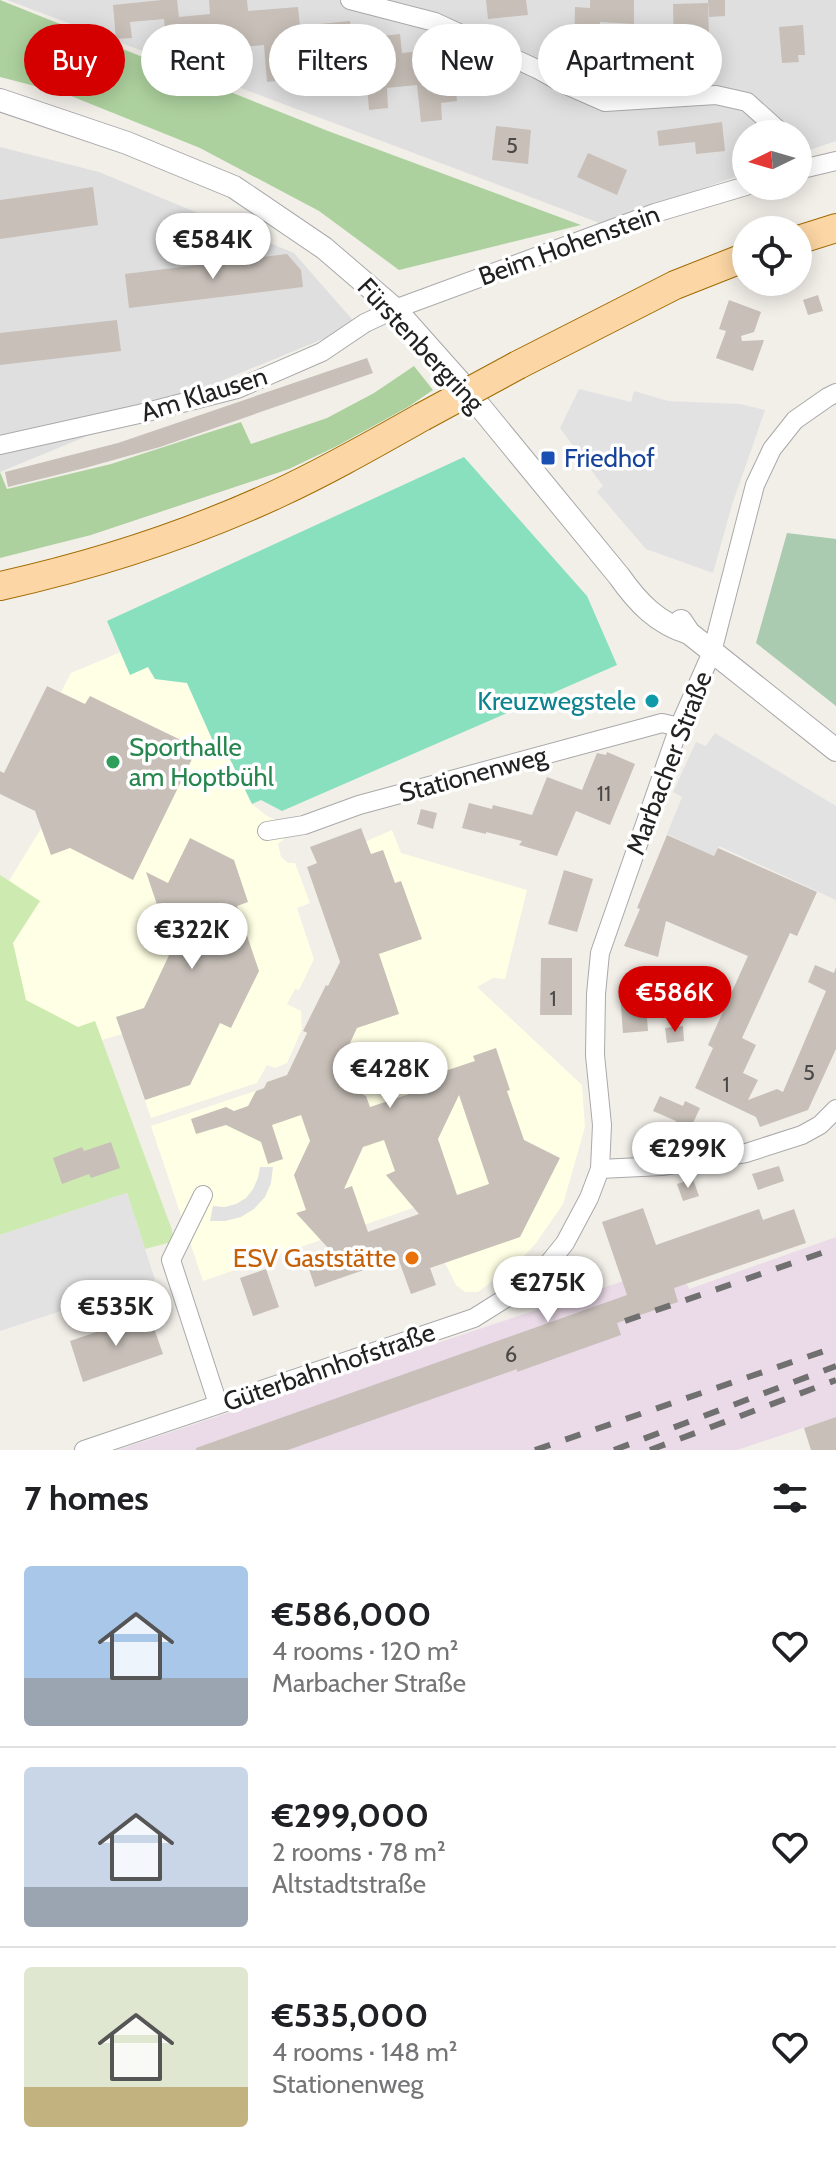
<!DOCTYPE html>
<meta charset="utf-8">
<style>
:root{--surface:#fff;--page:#f2f2f2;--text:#202124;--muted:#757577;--line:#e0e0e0;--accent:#d40000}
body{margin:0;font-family:Cabin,sans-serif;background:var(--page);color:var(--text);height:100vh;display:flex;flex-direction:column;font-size:30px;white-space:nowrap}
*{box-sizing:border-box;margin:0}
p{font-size:26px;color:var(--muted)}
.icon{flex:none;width:44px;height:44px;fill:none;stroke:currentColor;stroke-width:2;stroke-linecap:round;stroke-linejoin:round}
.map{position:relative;height:1450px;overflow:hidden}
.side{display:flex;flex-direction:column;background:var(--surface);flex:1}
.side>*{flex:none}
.top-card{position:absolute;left:24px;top:24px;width:788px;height:72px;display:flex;gap:16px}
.needle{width:52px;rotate:265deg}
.fabs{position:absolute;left:732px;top:120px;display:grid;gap:16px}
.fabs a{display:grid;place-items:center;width:80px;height:80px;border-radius:50%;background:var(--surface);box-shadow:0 4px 20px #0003;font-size:40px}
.price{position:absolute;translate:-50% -68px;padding:0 18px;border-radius:28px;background:#fff;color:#222;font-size:26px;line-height:52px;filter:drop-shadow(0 2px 4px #0008)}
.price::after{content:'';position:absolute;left:50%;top:48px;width:24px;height:18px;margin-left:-12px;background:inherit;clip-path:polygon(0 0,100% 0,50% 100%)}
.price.selected{background:var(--accent);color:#fff}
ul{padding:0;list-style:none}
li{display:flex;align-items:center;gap:24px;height:200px;padding:0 24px}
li+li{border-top:2px solid var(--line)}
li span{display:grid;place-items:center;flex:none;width:224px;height:160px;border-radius:8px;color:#555}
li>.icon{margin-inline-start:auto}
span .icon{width:96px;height:96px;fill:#fffc;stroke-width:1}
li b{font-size:34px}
h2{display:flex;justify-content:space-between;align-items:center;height:96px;padding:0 24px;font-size:34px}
.tag{padding:0 28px;border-radius:36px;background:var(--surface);box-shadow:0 4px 20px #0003;font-size:28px;line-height:72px}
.tag.selected{background:var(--accent);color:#fff}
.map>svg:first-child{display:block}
</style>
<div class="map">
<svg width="836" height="1450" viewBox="0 0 836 1450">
<rect width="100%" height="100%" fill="#f2efe9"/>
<!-- residential -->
<g fill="#e0dfdf">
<polygon points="7,0 836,0 836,141 798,154 798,134 746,134 746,173 602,224"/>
<polygon points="0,147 99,172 294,253 357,325 0,472"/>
</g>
<!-- industrial -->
<polygon fill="#ebdbe8" points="836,1237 836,1417 737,1450 117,1450 677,1263 689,1289"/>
<!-- education -->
<g fill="#ffffe5">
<polygon points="121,652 131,674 148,667 155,679 187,683 212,739 222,743 252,804 267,816 278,821 284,839 278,844 281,857 288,863 295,863 310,903 297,908 314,959 299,990 295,989 287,1004 301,1011 302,1029 287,1063 275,1068 267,1065 257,1083 151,1118 122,1034 102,1040 95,1021 79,1028 26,1001 13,943 39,901 9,881 48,817 0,794 0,771 5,773 47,686 61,692 71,673"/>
<polygon points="392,830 401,853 527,890 505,979 493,978 477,987 582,1085 585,1127 563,1204 536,1243 523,1257 478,1292 465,1292 456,1285 445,1263 427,1203 203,1281 151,1126 264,1088 267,1082 287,1075 307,1034 303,1031 326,985 328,986 340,962 307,867"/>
</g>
<!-- grass -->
<polygon fill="#cdebb0" points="0,875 40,901 13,943 26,1000 78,1027 95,1021 172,1230 173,1239 168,1243 145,1249 127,1193 0,1235"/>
<!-- forest -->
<g fill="#add19e">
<polygon points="0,0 328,131 581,225 399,270 319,211 200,148 66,94 0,77"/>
<polygon points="414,366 433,390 408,407 337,446 289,469 91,535 0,558 0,472 7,489 111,464 241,422 251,444 327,418 374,393"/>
</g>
<!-- cemetery -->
<polygon fill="#aacbaf" points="787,533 836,539 836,706 756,643"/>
<!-- pitch -->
<polygon fill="#88e0be" points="464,457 587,596 617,665 282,811 261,800 252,804 222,743 212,739 187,683 155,679 148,667 130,675 107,621"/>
<!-- parking -->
<g fill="#e2e2e2">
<polygon points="579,389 631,402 634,391 668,401 740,404 765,410 732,505 713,573 646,549 597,492 603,486 560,428"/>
<polygon points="715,733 836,806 836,900 719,846 714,856 667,834 682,797 673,792 696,742 706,746"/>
<polygon points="260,1167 273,1167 271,1183 265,1197 254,1209 241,1217 225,1221 210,1221 213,1206 225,1207 236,1204 246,1198 253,1189 258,1178"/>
<polygon points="127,1193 155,1280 0,1331 0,1235"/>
</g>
<!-- building -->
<g fill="#c7bfb8" fill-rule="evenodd">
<polygon points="162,0 177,0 179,17 210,14 209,0 247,0 248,11 298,7 300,26 350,21 351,39 400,34 402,53 452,48 457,101 441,103 442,120 421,122 417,85 387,88 388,108 369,110 366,72 337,75 339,95 319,96 315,58 285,61 287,80 267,82 264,45 233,48 235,67 216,69 212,32 182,35 184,53 167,55 164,19 130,22 132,38 116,39 113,5"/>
<polygon points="486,0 526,0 528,15 488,19"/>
<polygon points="590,0 634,0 634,24 600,22 599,52 574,51 575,7 590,8"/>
<polygon points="708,0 725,0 725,16 709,17"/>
<polygon points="708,3 709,38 692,38 692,51 674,51 673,4"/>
<polygon points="803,25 805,55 798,55 799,62 782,63 779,27"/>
<polygon points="722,122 725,151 696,154 695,142 659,146 657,131"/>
<polygon points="496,126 531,130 528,164 492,160"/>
<polygon points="588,153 627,170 617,195 577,177"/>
<polygon points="93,187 98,225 0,239 0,200"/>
<polygon points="287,254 301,270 303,287 129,308 125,274"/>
<polygon points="818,295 823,311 808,315 803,300"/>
<polygon points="729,300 761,312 754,332 741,336 742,341 764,340 753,371 716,358 726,331 719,329"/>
<polygon points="117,320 121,351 0,365 0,333"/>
<polygon points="367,358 373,373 160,447 85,468 8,487 5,472 118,443"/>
<polygon points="47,686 85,704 90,696 156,728 185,742 181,751 193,757 133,880 70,848 51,855 35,811 0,794 0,771 4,773"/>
<polygon points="607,752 635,764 610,825 576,811 557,856 519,845 522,841 486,832 486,834 462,828 469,803 492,809 493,805 532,815 547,777 582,790 597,753 606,755"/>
<polygon points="421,809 437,813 433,829 417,824"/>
<path d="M361 828 371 854 383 850 395 883 401 881 422 939 379 954 399 1014 357 1028 336 1073 340 1084 366 1096 370 1107 424 1089 432 1073 434 1074 436 1070 442 1072 475 1061 473 1056 496 1048 510 1090 507 1091 524 1140 560 1158 520 1237 430 1268 436 1285 411 1294 398 1258 315 1287 305 1257 329 1249 296 1213 306 1210 294 1175 310 1141 301 1115 272 1125 283 1159 268 1164 261 1142 226 1125 196 1134 191 1119 226 1107 234 1111 248 1106 256 1091 264 1088 267 1082 287 1075 307 1033 303 1031 326 985 328 986 340 962 307 867 317 863 310 847ZM459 1095 489 1184 457 1195 438 1139ZM384 1140 395 1171 386 1175 419 1214 368 1232 352 1186 344 1189 363 1147Z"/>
<polygon points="667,835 714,856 718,848 817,892 797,936 790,933 742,1038 756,1045 743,1073 758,1080 748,1100 777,1089 783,1092 826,991 808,982 815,965 834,973 836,967 836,1049 808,1110 760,1127 756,1117 695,1088 713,1048 708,1045 748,956 666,921 658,957 624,946 640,909 637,908"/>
<polygon points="190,838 234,860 248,902 237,906 259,971 231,1028 220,1023 190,1085 145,1100 116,1017 144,1008 172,949 146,872 168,883"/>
<polygon points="564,870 593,879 577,932 548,924"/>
<polygon points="541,958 572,958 572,1015 540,1015"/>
<polygon points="645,991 648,1031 623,1033 620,993"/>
<polygon points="683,1026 684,1041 667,1043 665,1028"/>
<polygon points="660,1096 683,1106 685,1101 700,1108 686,1138 671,1132 676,1121 653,1111"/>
<polygon points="111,1142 120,1168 91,1178 89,1174 62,1184 53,1158 82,1147 84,1151"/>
<polygon points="779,1166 784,1181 758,1190 752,1174"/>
<polygon points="693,1179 699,1196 683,1201 677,1184"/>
<polygon points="643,1208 656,1245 759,1209 763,1220 794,1209 806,1243 674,1288 678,1302 617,1323 621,1335 517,1372 517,1369 288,1450 196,1450 196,1448 627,1295 602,1222"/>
<polygon points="266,1269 279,1307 253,1316 240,1278"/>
<polygon points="149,1314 163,1354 83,1382 70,1341"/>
<polygon points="836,1417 836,1450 811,1450 804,1428"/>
</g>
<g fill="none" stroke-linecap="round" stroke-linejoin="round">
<defs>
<g id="minor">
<polyline points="350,0 435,22 537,69 564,84 605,102 716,95 747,102 776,128 779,134"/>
<polyline points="798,170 836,161"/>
<polyline points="0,445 139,414 237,389 322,352 365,323 395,309 655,213 746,186"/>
<polyline points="267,831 304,825 359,805 662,723 679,727"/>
<polyline points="600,1169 662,1166 746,1153 802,1135 820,1125 836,1109"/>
<polyline points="203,1195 171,1260 218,1404"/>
<polyline points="84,1450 474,1318 536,1279 565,1243 589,1198 600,1169 602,1125 595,1055 596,994 600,953 679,727 712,652 755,485 772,449 795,420 828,397 836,393"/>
</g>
<g id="tertiary">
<path d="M0 100 127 143 234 187 324 248 395 309 459 381 619 576C638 603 657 623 689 633"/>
<polyline points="681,621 689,633 836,750"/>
</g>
<g id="primary">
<polyline points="798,240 836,228"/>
<polyline points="518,365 675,285 746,257"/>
<path d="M0 586C95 565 188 535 277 494 327 471 374 444 422 417"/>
</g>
</defs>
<!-- minor casing -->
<use href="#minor" stroke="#a9a9a9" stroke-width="20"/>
<!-- tertiary casing -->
<use href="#tertiary" stroke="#a9a9a9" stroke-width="24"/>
<!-- primary casing -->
<use href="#primary" stroke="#a06b00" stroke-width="30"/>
<!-- minor -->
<use href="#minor" stroke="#fff" stroke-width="18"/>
<!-- tertiary -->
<use href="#tertiary" stroke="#fff" stroke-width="22"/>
<!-- primary -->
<use href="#primary" stroke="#fcd6a4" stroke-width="28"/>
<!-- rail -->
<g stroke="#707070" stroke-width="6" stroke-dasharray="16 16" stroke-linecap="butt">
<polyline points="625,1321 836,1248"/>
<polyline points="535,1450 836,1347"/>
<polyline points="614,1450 836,1366"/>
<polyline points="650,1450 836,1380"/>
</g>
<defs>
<polyline id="primary-bridge" points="422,417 518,365"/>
</defs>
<!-- primary-bridge casing -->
<use href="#primary-bridge" stroke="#a06b00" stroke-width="30" stroke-linecap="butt"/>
<!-- primary-bridge -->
<use href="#primary-bridge" stroke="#fcd6a4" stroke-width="28"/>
</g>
<!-- markers -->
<rect fill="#1a4fb4" stroke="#fff" stroke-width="3" x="540" y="450" width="16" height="16" rx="4"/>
<circle fill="#0f9aa8" stroke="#fff" stroke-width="3" cx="652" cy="701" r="8"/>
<circle fill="#2e9e5b" stroke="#fff" stroke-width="3" cx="113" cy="762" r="8"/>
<circle fill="#e8710a" stroke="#fff" stroke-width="3" cx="412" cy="1258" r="8"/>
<g text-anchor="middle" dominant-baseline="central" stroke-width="7" stroke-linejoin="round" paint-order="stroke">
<!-- number labels -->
<g font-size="22" fill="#4b4948">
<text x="512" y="145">5</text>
<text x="604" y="793">11</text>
<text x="553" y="998">1</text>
<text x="809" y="1072">5</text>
<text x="726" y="1084">1</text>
<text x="511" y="1354">6</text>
</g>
<!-- street labels -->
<g font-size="26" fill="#222" stroke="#fff">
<text transform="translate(569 245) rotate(-20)">Beim Hohenstein</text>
<text transform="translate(421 345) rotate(47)">Fürstenbergring</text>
<text transform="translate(204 394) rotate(-17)">Am Klausen</text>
<text transform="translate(669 763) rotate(-69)">Marbacher Straße</text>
<text transform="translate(473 774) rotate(-15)">Stationenweg</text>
<text transform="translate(329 1367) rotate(-19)">Güterbahnhofstraße</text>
</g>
<!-- transit labels -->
<g font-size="26" fill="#164399" stroke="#fff" text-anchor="start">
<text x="564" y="458">Friedhof</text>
</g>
<!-- culture labels -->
<g font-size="26" fill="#0d838f" stroke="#fff" text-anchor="end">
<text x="636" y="701">Kreuzwegstele</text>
</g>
<!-- leisure labels -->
<g font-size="26" fill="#27864d" stroke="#fff" text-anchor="start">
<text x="129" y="747">Sporthalle<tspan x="129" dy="30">am Hoptbühl</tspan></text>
</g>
<!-- food labels -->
<g font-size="26" fill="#c56008" stroke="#fff" text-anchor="end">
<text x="396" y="1258">ESV Gaststätte</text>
</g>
</g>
</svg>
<div class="fabs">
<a><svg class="needle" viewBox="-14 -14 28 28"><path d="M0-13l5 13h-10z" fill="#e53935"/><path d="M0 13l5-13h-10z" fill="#757577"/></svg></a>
<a><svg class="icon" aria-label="locate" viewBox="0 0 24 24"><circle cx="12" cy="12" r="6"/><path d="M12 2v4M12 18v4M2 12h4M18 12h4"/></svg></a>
</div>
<b class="price" style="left:213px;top:281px">€584K</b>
<b class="price" style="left:192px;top:971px">€322K</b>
<b class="price selected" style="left:675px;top:1034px">€586K</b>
<b class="price" style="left:390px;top:1110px">€428K</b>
<b class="price" style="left:688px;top:1190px">€299K</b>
<b class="price" style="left:548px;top:1324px">€275K</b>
<b class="price" style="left:116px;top:1348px">€535K</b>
<div class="top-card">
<a class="tag selected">Buy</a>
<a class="tag">Rent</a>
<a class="tag">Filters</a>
<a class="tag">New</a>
<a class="tag">Apartment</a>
</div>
</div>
<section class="side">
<h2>7 homes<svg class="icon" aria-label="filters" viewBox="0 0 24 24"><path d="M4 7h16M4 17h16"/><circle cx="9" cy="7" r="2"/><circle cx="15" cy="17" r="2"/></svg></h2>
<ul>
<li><span style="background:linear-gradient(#a9c7e8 70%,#9aa5b1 0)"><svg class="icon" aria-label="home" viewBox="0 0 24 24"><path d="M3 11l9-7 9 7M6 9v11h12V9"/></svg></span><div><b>€586,000</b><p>4 rooms · 120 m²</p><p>Marbacher Straße</p></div><svg class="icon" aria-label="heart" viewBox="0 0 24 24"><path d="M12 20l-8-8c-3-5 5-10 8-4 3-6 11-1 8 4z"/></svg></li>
<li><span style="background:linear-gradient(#c9d6e8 75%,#9aa5b1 0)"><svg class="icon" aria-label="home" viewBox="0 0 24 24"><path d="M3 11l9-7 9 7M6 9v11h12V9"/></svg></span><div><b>€299,000</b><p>2 rooms · 78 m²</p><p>Altstadtstraße</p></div><svg class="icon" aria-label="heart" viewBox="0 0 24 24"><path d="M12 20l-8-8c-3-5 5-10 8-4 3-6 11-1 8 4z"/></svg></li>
<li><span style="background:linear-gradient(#dfe7d0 75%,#c2b280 0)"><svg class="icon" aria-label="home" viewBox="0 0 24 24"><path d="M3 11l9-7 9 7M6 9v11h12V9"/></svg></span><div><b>€535,000</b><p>4 rooms · 148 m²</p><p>Stationenweg</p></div><svg class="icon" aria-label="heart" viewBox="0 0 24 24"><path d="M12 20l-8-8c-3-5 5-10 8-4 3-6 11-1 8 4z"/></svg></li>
</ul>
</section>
